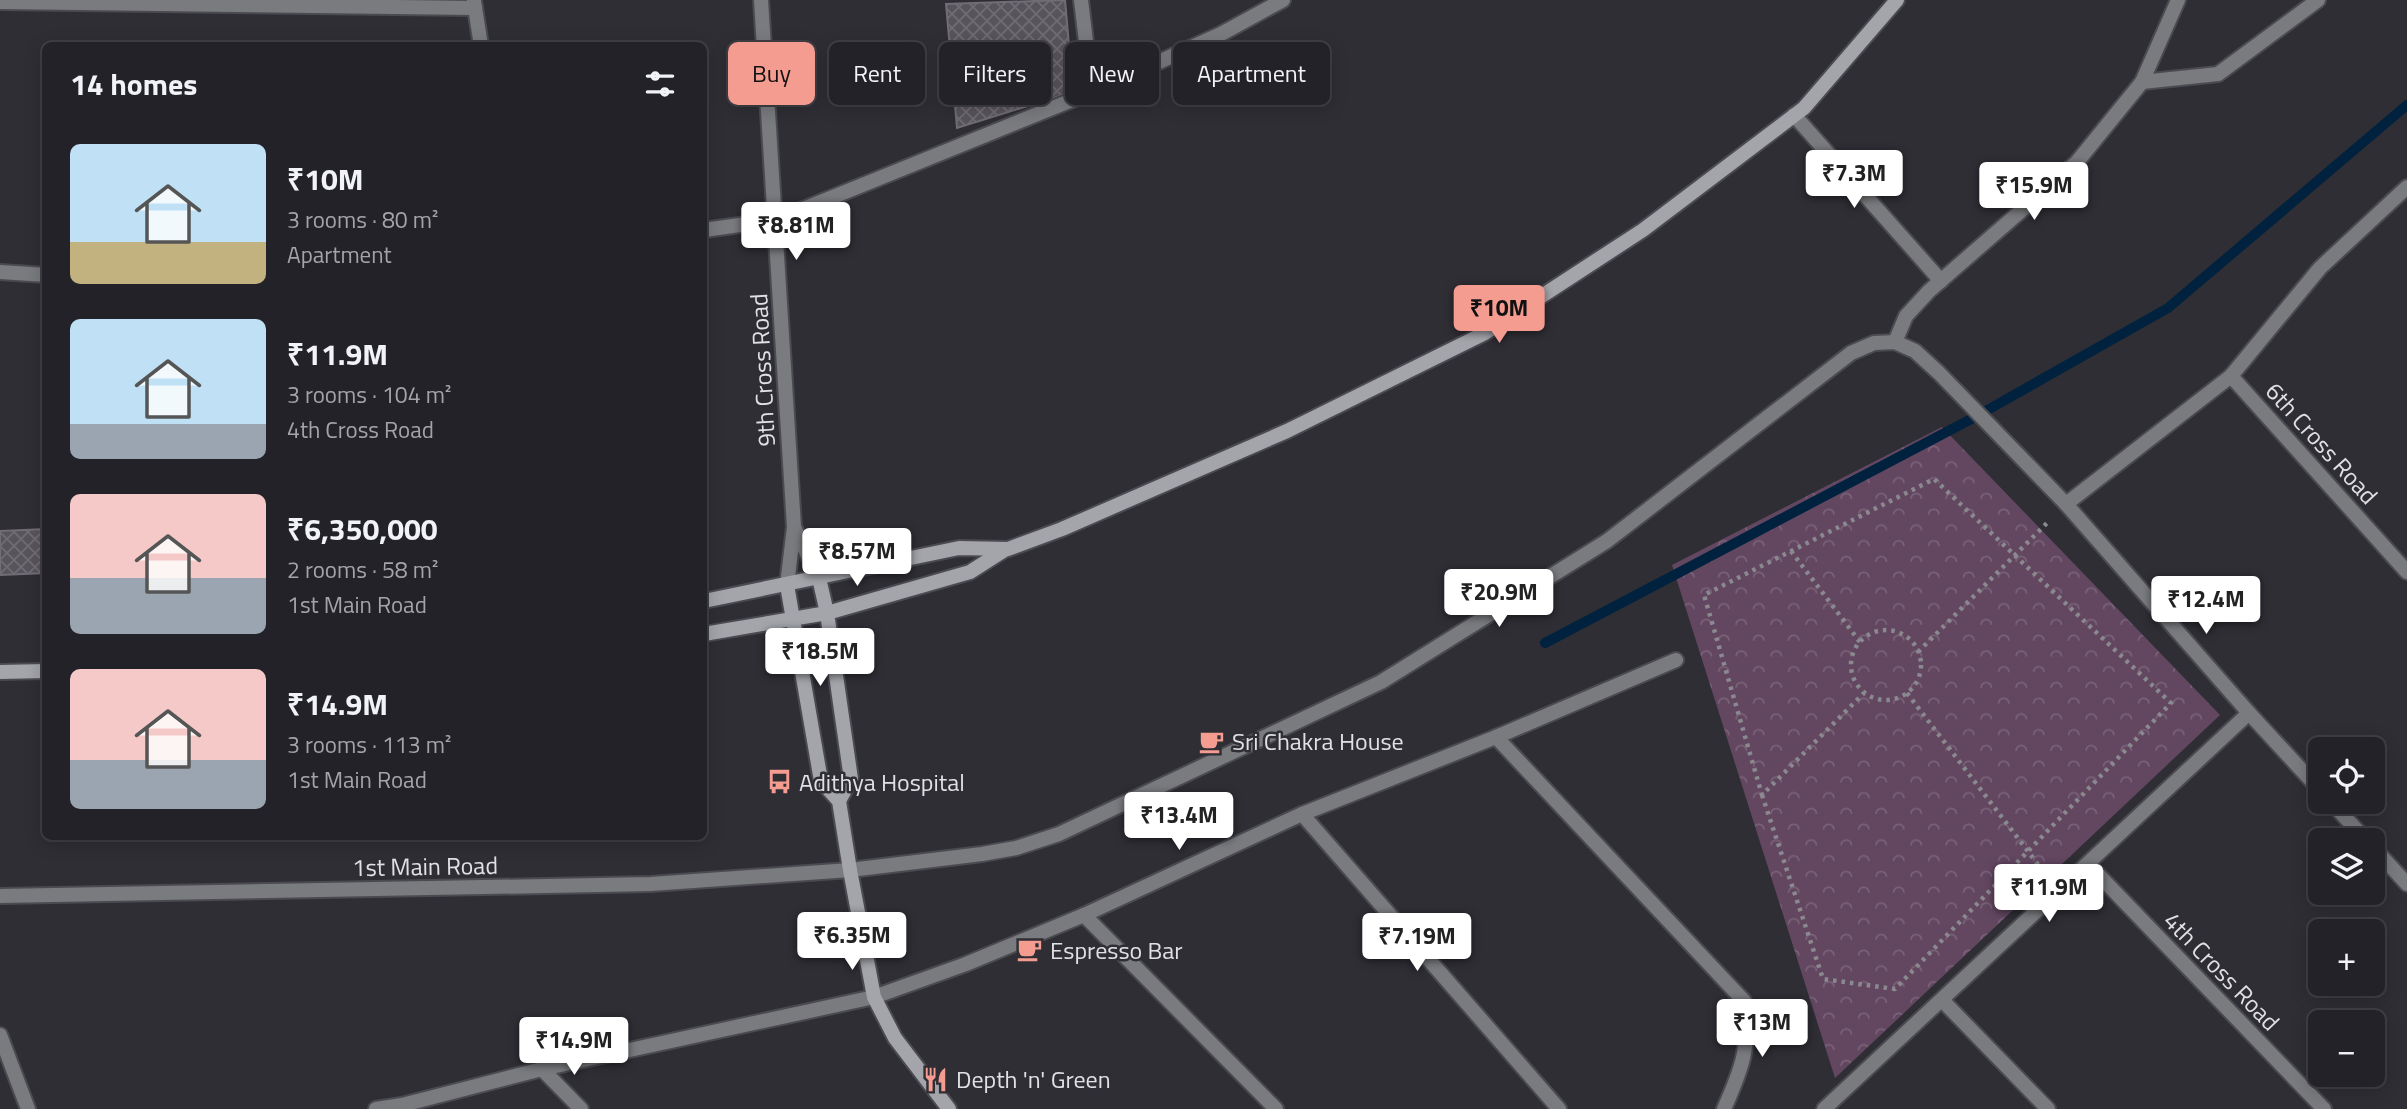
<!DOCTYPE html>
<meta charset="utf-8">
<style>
:root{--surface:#232228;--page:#2f2f34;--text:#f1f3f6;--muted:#a3a4a8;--line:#403f45;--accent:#f59c90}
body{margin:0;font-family:"Titillium Web",sans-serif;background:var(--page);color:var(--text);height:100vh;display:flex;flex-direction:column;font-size:26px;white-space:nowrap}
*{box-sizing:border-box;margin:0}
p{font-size:23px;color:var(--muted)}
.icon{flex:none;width:38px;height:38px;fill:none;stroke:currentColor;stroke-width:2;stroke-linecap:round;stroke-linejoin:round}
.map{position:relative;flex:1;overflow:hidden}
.details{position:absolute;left:42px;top:42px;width:665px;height:798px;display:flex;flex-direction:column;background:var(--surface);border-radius:10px;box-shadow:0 4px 18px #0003,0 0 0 2px var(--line)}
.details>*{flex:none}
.hud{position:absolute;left:728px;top:42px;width:665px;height:63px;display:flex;gap:14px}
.controls{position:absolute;left:2308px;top:737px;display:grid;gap:14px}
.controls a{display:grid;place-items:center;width:77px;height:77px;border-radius:10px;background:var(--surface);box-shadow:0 4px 18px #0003,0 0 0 2px var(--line);font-size:35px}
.price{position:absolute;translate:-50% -60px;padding:0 16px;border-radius:7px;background:#fff;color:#222;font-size:23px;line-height:46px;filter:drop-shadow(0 2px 4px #0008)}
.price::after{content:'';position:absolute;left:50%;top:42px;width:21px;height:16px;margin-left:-10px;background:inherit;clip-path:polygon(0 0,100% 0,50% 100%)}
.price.current{background:var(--accent);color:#111}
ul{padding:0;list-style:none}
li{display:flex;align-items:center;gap:21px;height:175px;padding:0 28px}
li span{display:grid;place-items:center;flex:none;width:196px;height:140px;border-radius:10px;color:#555}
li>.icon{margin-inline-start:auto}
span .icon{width:84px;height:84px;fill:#fffc;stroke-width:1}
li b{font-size:30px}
h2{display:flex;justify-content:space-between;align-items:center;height:84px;padding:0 28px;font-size:30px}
.tag{padding:0 24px;border-radius:10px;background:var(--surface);box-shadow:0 4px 18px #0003,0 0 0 2px var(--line);font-size:24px;line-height:63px}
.tag.current{background:var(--accent);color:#111}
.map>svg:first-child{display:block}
</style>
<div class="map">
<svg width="2407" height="1109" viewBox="0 0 2407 1109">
<defs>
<pattern id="park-crowns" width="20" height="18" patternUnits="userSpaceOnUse" patternTransform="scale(1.75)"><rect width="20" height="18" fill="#634761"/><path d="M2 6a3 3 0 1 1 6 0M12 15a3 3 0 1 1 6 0" fill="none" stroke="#796178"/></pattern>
<pattern id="building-cross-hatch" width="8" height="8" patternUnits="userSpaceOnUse" patternTransform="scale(1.75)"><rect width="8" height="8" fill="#58545c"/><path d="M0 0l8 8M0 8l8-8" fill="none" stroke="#706c73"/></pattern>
</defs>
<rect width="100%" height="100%" fill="#2f2e35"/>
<!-- park -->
<polygon fill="url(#park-crowns)" points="1942,427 2220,715 1835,1078 1672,565"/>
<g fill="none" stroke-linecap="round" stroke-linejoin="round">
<!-- stream -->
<polyline stroke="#00223f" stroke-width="10" points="1545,643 1975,417 2168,308 2407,105"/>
</g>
<!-- building -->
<g fill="url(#building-cross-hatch)" stroke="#716d75" stroke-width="2">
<polygon points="1065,0 1073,92 957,128 946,4"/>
<polygon points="46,529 46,573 0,575 0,531"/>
</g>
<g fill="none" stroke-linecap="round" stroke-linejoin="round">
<defs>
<g id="street">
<polyline points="761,0 794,527 787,585"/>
<polyline points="1081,0 1092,92"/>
<polyline points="474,1 481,46"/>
<polyline points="0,2 475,8"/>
<polyline points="2142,82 2218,74 2318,0"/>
<polyline points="1794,115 1941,281"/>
<polyline points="704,230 776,220 1092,92 1221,34 1283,0"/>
<polyline points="0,272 46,275"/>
<polyline points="1895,342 1906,316 1929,291 2077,162 2142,82 2178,0"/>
<polyline points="2231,376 2407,572"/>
<polyline points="2066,504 2231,376 2320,268 2407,187"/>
<polyline points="795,529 819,578"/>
<path d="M1496 737 1744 1001C1750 1048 1743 1066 1724 1109"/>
<polyline points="2331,802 2366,840"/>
<polyline points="1302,814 1559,1109"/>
<polyline points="2373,847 2407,884"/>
<polyline points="2088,864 2324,1109"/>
<polyline points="0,896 651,884 850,870 982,854 1016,848 1059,834 1381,682 1607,541 1851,353 1874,343 1895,342 1915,351 1939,373 2066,504 2249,713 2320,790"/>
<polyline points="1084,915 1276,1109"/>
<polyline points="1942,1000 2048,1109"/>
<polyline points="0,1035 28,1109"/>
<polyline points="542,1069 581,1109"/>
<polyline points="376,1109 402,1105 542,1069 874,997 966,964 1084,915 1302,814 1496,737 1676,660"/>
<polyline points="1824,1109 2249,713"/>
</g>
<g id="secondary">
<polyline points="819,578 827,613 851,779 839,801"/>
<polyline points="787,585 821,781 839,801 850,870 874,997 895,1038 949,1109"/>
<polyline points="704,601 959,548 1008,549 1062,529 1287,431 1485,333 1643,230 1804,108 1897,0"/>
<polyline points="704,634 827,613 970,572 1006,549"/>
<polyline points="0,672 46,671"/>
</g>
</defs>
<!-- street casing -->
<use href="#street" stroke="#4b4a51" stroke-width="18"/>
<!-- secondary casing -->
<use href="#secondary" stroke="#4b4a51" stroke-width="18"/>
<!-- path -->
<g stroke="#89898f" stroke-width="4.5" stroke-dasharray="3.5 5" stroke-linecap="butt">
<polyline points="1791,551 1860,642"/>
<circle cx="1886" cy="665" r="35"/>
<polyline points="1918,652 2049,521"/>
<polyline points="1907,693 2043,871"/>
<polyline points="1762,795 1823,979 1895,989 2171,703 1934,479 1704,595 1762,795 1864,693"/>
</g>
<!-- street -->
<use href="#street" stroke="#797b7e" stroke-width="14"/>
<!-- secondary -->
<use href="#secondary" stroke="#a3a5ab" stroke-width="14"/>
</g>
<!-- icons -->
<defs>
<symbol id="cafe-bare" viewBox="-9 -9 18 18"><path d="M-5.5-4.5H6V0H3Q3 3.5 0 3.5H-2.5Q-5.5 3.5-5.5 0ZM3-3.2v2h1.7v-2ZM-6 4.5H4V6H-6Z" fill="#f59c90" stroke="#2f2e35" stroke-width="2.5" paint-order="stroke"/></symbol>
<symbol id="bus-bare" viewBox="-9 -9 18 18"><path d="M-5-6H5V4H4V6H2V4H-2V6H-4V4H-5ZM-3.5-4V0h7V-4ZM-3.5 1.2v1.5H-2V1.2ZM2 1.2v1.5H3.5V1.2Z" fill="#f59c90" stroke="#2f2e35" stroke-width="2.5" paint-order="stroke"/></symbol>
<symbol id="restaurant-bare" viewBox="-9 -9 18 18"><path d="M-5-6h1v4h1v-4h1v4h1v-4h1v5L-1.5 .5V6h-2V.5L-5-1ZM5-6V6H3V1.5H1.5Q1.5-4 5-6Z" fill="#f59c90" stroke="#2f2e35" stroke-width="2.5" paint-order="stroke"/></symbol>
</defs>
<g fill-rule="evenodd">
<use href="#cafe-bare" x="1194" y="724" width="35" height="35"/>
<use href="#bus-bare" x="762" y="764" width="35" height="35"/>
<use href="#cafe-bare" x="1012" y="932" width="35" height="35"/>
<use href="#restaurant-bare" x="918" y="1062" width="35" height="35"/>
</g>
<g text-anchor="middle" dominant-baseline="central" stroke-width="5" stroke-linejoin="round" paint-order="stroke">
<!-- street labels -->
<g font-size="24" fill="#e0e0e5" stroke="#2f2e35">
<text transform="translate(762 370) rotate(-93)">9th Cross Road</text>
<text transform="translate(2322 443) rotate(48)">6th Cross Road</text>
<text transform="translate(425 866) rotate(-1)">1st Main Road</text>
<text transform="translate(2222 971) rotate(46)">4th Cross Road</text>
</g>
<!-- poi labels -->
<g font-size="24" fill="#e0e0e5" stroke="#2f2e35" text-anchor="start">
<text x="1232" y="741">Sri Chakra House</text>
<text x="799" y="782">Adithya Hospital</text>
<text x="1050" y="950">Espresso Bar</text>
<text x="956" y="1079">Depth 'n' Green</text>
</g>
</g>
</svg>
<div class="controls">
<a><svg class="icon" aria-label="locate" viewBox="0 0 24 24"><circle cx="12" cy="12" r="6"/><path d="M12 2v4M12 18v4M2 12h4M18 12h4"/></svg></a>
<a><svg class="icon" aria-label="layers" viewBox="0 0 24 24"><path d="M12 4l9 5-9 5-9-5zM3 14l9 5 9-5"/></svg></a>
<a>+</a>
<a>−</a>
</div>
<b class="price" style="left:1854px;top:210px">₹7.3M</b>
<b class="price" style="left:2034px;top:222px">₹15.9M</b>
<b class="price" style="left:796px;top:262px">₹8.81M</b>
<b class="price current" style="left:1499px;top:345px">₹10M</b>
<b class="price" style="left:857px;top:588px">₹8.57M</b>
<b class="price" style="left:1499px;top:629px">₹20.9M</b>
<b class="price" style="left:2206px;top:636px">₹12.4M</b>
<b class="price" style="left:820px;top:688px">₹18.5M</b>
<b class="price" style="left:1179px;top:852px">₹13.4M</b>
<b class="price" style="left:2049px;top:924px">₹11.9M</b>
<b class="price" style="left:852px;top:972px">₹6.35M</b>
<b class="price" style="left:1417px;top:973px">₹7.19M</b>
<b class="price" style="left:1762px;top:1059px">₹13M</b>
<b class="price" style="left:574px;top:1077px">₹14.9M</b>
<div class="hud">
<a class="tag current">Buy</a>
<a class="tag">Rent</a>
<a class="tag">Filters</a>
<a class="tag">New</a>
<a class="tag">Apartment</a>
</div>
<section class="details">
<h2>14 homes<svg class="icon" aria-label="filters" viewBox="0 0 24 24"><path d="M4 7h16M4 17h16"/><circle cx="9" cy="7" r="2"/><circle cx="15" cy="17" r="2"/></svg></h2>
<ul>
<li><span style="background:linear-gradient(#bfe0f5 70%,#c2b280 0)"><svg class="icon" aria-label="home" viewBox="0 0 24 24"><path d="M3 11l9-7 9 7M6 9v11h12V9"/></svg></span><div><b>₹10M</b><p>3 rooms · 80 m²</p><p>Apartment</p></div></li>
<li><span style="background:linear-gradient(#bfe0f5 75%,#9aa5b1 0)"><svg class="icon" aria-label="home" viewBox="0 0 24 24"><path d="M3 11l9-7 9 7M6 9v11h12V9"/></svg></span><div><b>₹11.9M</b><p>3 rooms · 104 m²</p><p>4th Cross Road</p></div></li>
<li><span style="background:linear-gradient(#f6c9c9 60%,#9aa5b1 0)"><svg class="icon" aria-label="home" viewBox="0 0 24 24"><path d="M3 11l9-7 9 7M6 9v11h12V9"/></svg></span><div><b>₹6,350,000</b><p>2 rooms · 58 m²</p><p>1st Main Road</p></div></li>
<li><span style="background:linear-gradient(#f6c9c9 65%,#9aa5b1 0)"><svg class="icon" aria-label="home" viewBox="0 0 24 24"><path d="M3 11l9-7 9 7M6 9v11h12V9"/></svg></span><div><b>₹14.9M</b><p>3 rooms · 113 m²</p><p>1st Main Road</p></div></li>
</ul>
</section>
</div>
